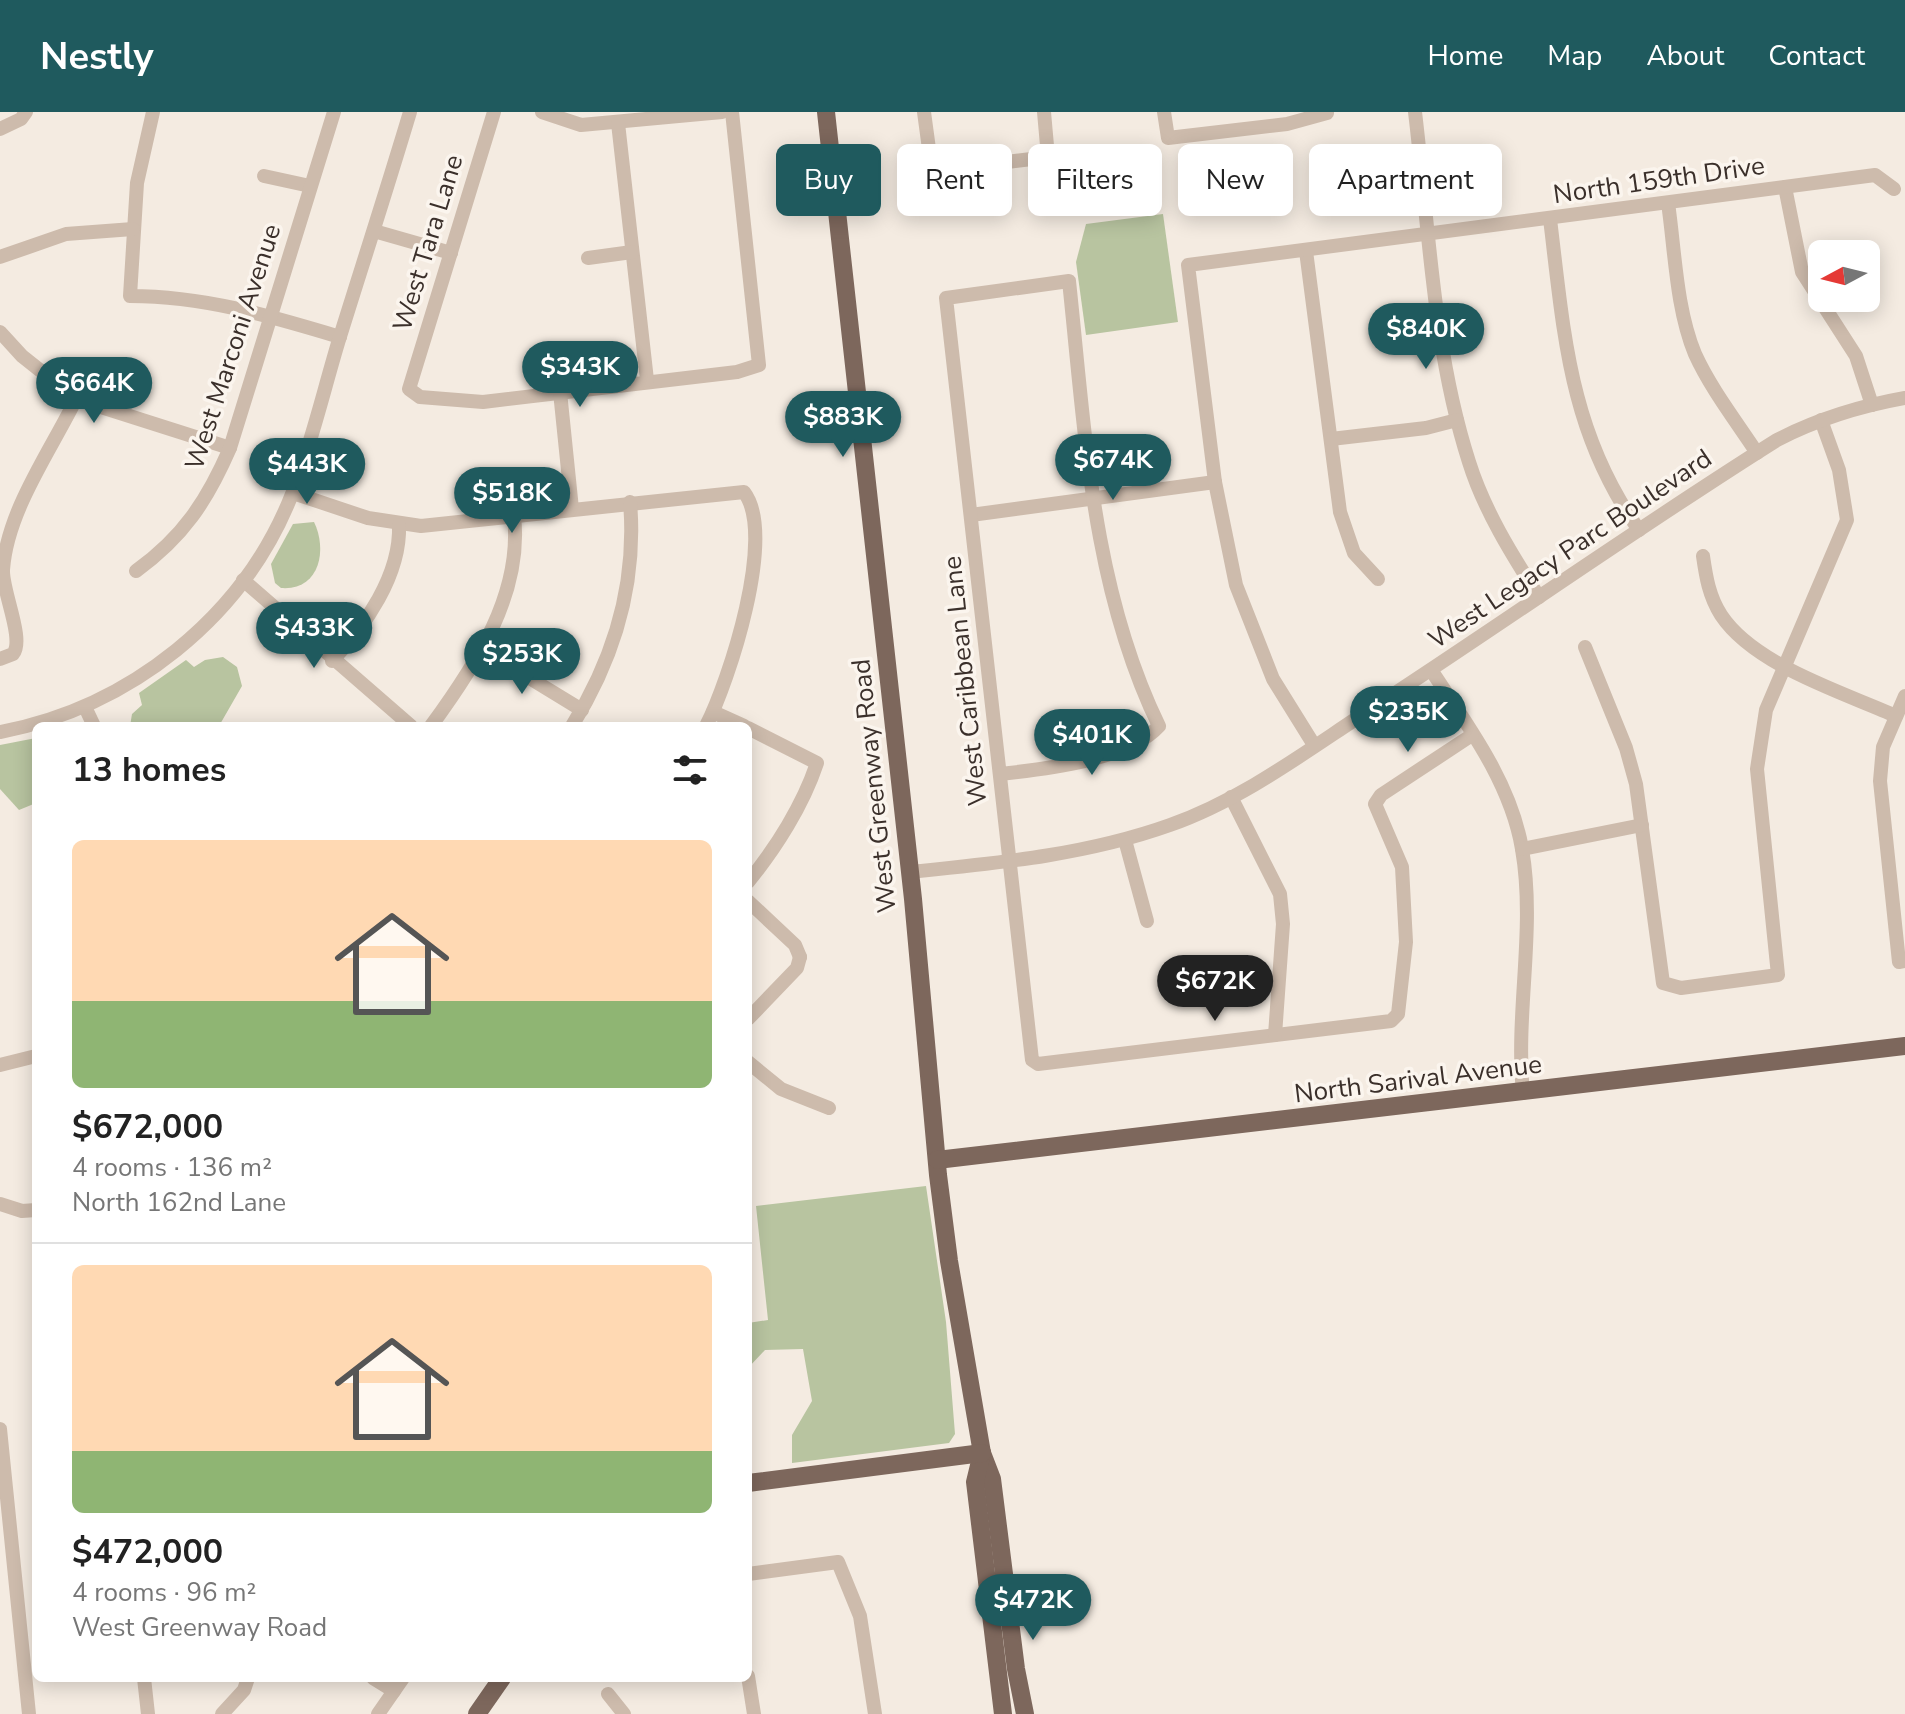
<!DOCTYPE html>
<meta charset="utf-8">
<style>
:root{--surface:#fff;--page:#f2f2f2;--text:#222;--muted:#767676;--line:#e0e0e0;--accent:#1f5a5e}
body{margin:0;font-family:"Nunito Sans",sans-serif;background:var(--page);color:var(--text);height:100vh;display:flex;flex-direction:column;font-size:30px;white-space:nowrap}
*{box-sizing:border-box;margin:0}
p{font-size:26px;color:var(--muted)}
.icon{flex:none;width:44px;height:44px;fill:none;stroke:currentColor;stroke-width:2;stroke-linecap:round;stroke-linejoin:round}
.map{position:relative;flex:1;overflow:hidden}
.drawer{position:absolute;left:32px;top:610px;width:720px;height:960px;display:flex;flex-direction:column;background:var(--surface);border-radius:12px;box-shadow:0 4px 20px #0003}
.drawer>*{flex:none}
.top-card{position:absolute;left:776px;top:32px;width:760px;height:72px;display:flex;gap:16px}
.needle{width:52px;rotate:263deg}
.tools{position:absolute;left:1808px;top:128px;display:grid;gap:16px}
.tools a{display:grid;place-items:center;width:72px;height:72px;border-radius:12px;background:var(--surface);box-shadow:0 4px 20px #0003;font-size:40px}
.price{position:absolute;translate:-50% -68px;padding:0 18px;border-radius:28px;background:var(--accent);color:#fff;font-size:26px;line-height:52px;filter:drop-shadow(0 2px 4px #0008)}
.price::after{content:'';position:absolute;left:50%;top:48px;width:24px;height:18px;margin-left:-12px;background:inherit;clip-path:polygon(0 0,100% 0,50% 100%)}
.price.active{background:#222;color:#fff}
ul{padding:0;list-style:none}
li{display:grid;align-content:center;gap:16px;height:424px;padding:0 40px}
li+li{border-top:2px solid var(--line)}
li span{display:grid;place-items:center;height:248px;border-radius:12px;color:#555}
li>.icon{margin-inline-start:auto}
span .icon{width:144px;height:144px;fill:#fffc;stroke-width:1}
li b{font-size:34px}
h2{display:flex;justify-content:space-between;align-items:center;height:96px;padding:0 40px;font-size:34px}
.chip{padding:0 28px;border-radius:12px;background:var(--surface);box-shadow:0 4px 20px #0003;font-size:28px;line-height:72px}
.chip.active{background:var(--accent);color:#fff}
header{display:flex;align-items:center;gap:48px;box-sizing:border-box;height:112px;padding:0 40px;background:var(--accent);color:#fff}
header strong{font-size:38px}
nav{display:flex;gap:44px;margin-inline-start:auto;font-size:28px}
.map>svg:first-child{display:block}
</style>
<header>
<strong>Nestly</strong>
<nav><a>Home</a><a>Map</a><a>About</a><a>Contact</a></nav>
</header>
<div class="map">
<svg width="1905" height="1602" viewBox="0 0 1905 1602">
<rect width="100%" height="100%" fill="#f4ebe1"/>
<!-- green -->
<g fill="#b8c4a0">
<polygon points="1163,102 1178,210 1086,223 1076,150 1086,112"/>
<path d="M314 410C328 439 319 479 281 476L275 471 271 452 293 412Z"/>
<polygon points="223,545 237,555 242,574 219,614 130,614 132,602 142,593 139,581 186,548 194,555 205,548"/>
<polygon points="36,626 36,691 19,698 0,677 0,633"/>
<polygon points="926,1074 946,1210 955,1322 949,1331 792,1351 792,1323 812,1289 803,1237 765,1238 748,1256 748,1211 768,1208 756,1094"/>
</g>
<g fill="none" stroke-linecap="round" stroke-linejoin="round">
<!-- minor -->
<g stroke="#cdbbac" stroke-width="14">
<path d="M153 0 137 71 130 184C204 184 270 204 340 225"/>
<polyline points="494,0 409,277 420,285 483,290 737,260 759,253 732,0"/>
<polyline points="542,0 581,13 722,0"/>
<polyline points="924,0 932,59 1048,45 1044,0"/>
<polyline points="1164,0 1168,26 1287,12 1327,1"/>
<path d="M1415 0C1429 116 1433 238 1469 350 1484 398 1512 443 1539 485"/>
<polyline points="618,11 647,268"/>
<polyline points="0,17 21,7 26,0"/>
<polyline points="264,64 310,74"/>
<polyline points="1785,75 1802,160 1856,244 1872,293"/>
<path d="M1668 91C1675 139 1676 196 1695 242 1711 277 1736 309 1757 341"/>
<path d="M1550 107C1564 221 1569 320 1639 418"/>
<polyline points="374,119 451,141"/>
<polyline points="1306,139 1340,400 1354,441 1378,467"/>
<polyline points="0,145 66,122 133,117"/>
<polyline points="588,146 632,140"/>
<polyline points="0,220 22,244 76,287 230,336"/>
<polyline points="560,280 572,397"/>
<polyline points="1331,327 1426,316 1457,308"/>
<path d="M293 381 368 406 421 414 744 380C777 423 729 569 706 614"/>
<polyline points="971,403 1215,370"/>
<path d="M1703 444C1706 465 1709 484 1721 503 1754 553 1842 580 1896 604"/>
<path d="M136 459C183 425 207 389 230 336L334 0"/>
<polyline points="243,468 411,614"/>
<polyline points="1585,535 1626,636 1636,672 1663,871 1681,876 1778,863 1757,657 1766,598 1847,408 1839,358 1821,308"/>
<polyline points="482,537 582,598"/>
<path d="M0 547 13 542C25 528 2 479 3 458 7 399 50 340 76 287"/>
<path d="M332 549C365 514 401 463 399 413"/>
<path d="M1431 558C1467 612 1511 671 1522 737 1536 817 1515 900 1523 981"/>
<polyline points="1905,584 1883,635 1880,669 1899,850 1905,849"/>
<polyline points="85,595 94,614"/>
<polyline points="713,600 744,614"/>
<path d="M431 614C475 554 523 482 514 404"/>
<path d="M572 614C615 545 637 472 630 390"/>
<path d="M748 616 817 651C803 693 776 736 748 770"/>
<path d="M0 620C129 596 244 505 292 382 311 333 323 281 338 231 362 154 387 77 410 0"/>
<polyline points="1314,633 1273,567 1236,473 1215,370 1188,153 1875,63 1894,77"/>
<path d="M1000 662C1046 657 1128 648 1159 614 1092 476 1085 319 1069 169L946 186 1032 948 1038 952 1391 909 1398 902 1406 830 1402 755 1375 692 1381 683 1472 623"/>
<polyline points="1231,685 1280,782 1283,812 1275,923"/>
<polyline points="1125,728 1147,809"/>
<polyline points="1522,737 1642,713"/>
<path d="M910 760C998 751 1086 743 1170 713 1244 687 1309 637 1374 595 1509 507 1640 414 1777 328 1818 307 1860 294 1905 286"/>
<polyline points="748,789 795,833 800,845"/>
<polyline points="748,907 797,856 800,845"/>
<polyline points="748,950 781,977 829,996"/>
<polyline points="0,953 36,944"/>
<polyline points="0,1092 22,1099 36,1098"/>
<polyline points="0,1317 29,1602"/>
<polyline points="748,1462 838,1450 860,1504 875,1602"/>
<polyline points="748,1564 754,1602"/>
<polyline points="144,1566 148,1602"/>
<polyline points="373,1566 394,1579"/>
<polyline points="608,1582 624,1602"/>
<polyline points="222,1602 244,1578 248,1566"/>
<polyline points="378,1602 403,1566"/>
</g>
<!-- major -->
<g stroke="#7d675c" stroke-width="18">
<polyline points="826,0 913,787 938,1063 949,1149 982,1341 992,1367 1016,1557 1025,1602"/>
<polyline points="937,1048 1905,934"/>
<polyline points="982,1341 975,1370 1003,1602"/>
<polyline points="748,1371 982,1341"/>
<polyline points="477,1602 502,1566"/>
</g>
</g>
<g text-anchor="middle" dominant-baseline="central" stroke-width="7" stroke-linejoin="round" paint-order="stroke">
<!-- street labels -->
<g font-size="26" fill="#3b302b" stroke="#fbf5ee">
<text transform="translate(1659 68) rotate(-8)">North 159th Drive</text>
<text transform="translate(428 131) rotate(-73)">West Tara Lane</text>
<text transform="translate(233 235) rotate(-72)">West Marconi Avenue</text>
<text transform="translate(1570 437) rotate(-34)">West Legacy Parc Boulevard</text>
<text transform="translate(965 569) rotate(-96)">West Caribbean Lane</text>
<text transform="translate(874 674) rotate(-96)">West Greenway Road</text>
<text transform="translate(1418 967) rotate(-7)">North Sarival Avenue</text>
</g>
</g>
</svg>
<div class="tools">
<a><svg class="needle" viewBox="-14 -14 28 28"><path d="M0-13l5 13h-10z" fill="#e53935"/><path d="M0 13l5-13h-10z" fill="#767676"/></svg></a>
</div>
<b class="price" style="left:1426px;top:259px">$840K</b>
<b class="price" style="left:580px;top:297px">$343K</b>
<b class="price" style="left:94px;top:313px">$664K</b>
<b class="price" style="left:843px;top:347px">$883K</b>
<b class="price" style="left:1113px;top:390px">$674K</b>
<b class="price" style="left:307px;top:394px">$443K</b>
<b class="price" style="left:512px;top:423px">$518K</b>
<b class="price" style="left:314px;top:558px">$433K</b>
<b class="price" style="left:522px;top:584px">$253K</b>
<b class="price" style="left:1408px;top:642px">$235K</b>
<b class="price" style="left:1092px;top:665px">$401K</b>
<b class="price active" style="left:1215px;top:911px">$672K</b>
<b class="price" style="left:1033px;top:1530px">$472K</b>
<div class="top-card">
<a class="chip active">Buy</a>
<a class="chip">Rent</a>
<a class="chip">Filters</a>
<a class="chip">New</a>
<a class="chip">Apartment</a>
</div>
<section class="drawer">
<h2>13 homes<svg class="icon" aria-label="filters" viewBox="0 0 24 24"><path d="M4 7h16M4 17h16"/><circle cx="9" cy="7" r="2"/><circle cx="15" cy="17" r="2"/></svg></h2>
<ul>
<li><span style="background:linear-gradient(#ffd9b3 65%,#8fb573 0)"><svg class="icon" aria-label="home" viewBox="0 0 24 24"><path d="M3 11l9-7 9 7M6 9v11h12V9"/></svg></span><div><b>$672,000</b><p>4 rooms · 136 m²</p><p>North 162nd Lane</p></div></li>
<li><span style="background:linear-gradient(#ffd9b3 75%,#8fb573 0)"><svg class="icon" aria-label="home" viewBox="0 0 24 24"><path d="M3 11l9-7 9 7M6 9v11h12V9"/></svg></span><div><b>$472,000</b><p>4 rooms · 96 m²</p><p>West Greenway Road</p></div></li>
</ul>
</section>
</div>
